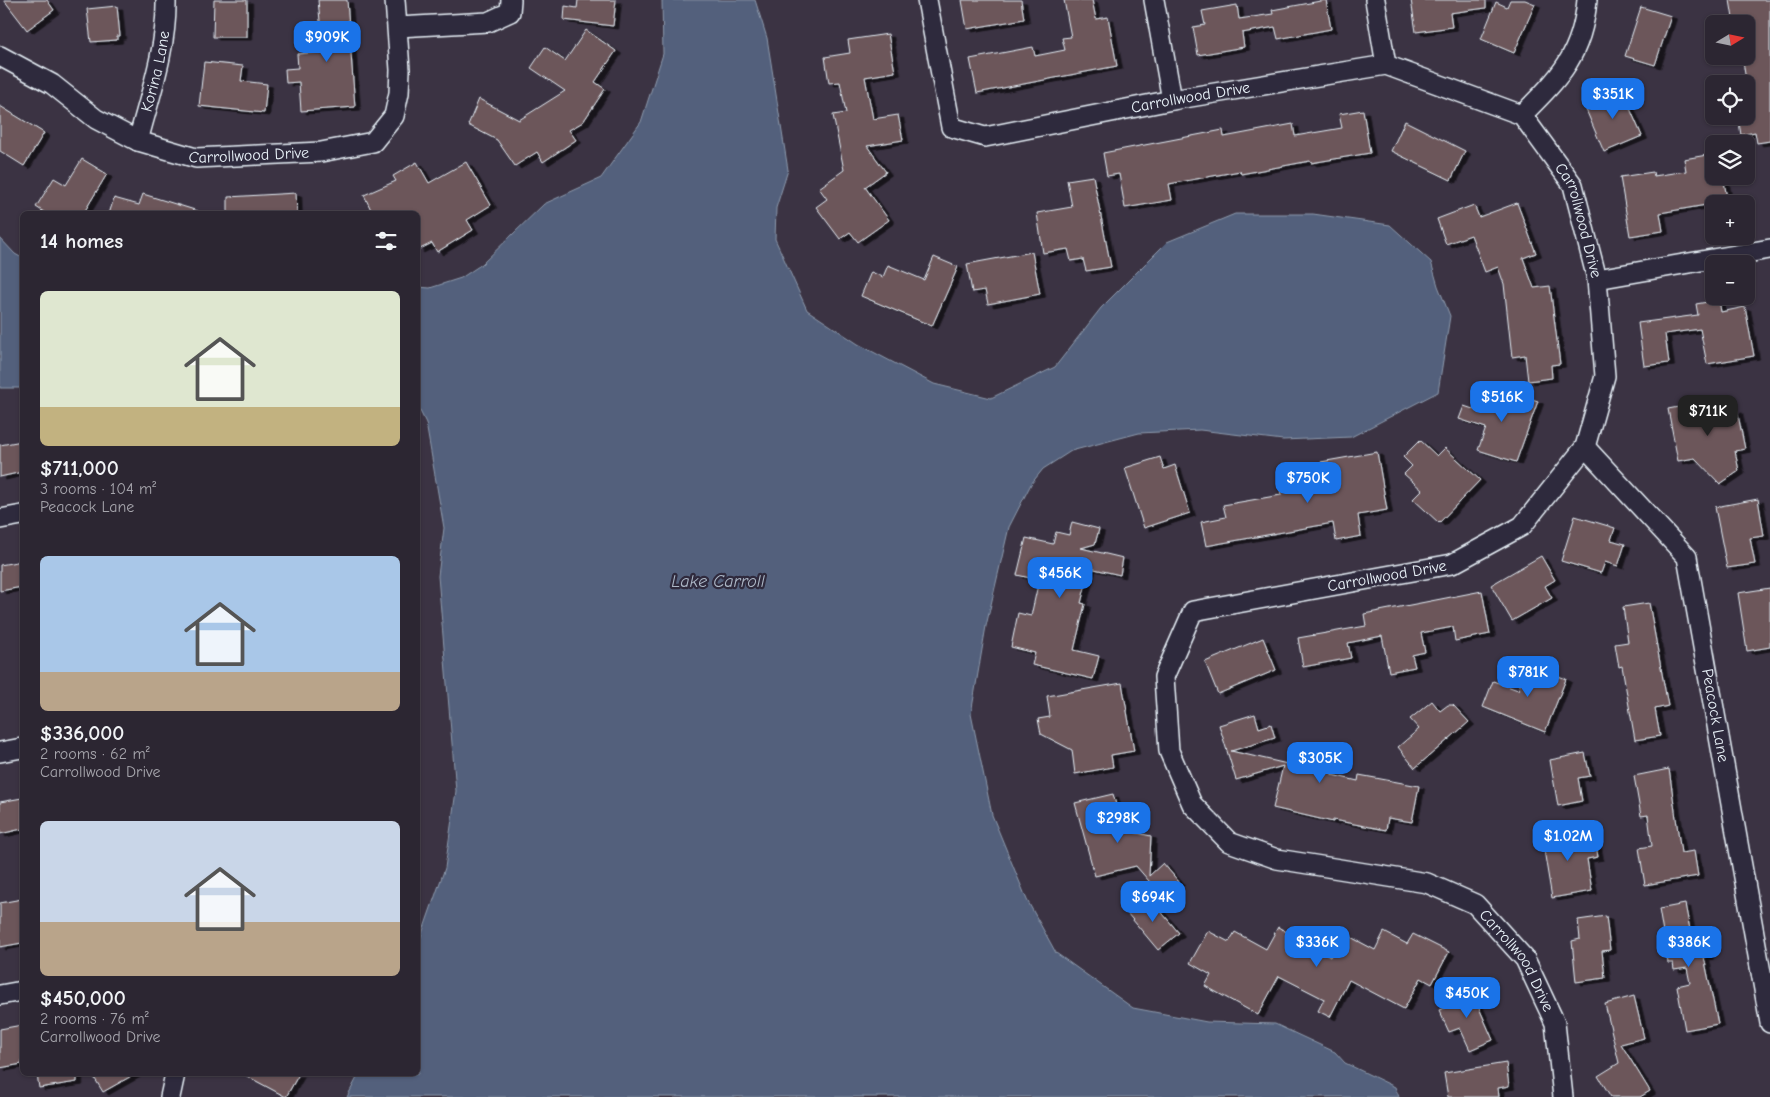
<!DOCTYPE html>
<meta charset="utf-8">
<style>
:root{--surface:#2c2632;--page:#38323e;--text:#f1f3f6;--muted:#a6a5ac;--line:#48434d;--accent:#1a73e8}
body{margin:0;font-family:"Comic Neue",sans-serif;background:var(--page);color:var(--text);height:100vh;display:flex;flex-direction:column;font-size:19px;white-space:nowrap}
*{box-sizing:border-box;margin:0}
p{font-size:16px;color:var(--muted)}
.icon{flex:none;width:28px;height:28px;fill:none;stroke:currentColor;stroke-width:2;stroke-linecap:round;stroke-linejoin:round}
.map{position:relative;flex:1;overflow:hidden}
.drawer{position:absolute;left:20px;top:211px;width:400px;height:865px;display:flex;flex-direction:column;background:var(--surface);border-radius:8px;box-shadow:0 1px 4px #0004,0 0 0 1px var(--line)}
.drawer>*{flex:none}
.needle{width:32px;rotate:80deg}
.buttons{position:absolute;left:1705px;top:15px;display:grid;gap:10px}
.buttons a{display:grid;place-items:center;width:50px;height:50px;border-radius:8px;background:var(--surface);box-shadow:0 1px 4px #0004,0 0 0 1px var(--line);font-size:25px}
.price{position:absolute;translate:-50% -42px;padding:0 11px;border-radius:10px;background:var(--accent);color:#fff;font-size:16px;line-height:32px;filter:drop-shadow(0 1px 2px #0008)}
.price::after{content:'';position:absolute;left:50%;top:30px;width:15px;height:11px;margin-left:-8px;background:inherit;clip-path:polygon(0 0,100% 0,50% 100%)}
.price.active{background:#222;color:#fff}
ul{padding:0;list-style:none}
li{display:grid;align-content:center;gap:10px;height:265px;padding:0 20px}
li span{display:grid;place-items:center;height:155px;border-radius:8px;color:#555}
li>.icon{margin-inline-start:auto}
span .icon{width:90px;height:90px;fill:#fffc;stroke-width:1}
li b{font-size:21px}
h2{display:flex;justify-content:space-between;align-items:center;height:60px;padding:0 20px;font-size:21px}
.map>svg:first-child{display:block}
</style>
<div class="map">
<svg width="1770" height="1097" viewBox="0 0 1770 1097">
<defs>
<filter id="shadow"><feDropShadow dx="5.5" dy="3" stdDeviation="0" flood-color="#0009"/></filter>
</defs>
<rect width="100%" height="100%" fill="#3b3343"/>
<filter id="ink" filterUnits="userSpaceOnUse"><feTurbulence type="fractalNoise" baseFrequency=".02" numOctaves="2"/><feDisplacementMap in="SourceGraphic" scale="10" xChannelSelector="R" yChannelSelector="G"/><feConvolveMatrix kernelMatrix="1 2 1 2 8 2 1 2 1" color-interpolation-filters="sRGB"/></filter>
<g filter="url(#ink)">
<!-- water -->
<g fill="#52617c" stroke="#8e9bae">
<polygon points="662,0 755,0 767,38 788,170 776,208 775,239 807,310 858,344 934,384 991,398 1055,367 1101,308 1167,242 1235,214 1313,214 1390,225 1431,262 1438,286 1450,316 1438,392 1351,437 1283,440 1200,430 1139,433 1071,451 1043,469 1031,484 1009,527 986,626 971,714 992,815 1027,900 1056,953 1133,1008 1207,1022 1275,1024 1335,1052 1345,1063 1395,1087 1399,1097 347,1097 359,1074 418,1074 418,945 445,868 456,791 438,576 444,528 426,423 418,407 418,287 430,288 461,278 482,264 544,204 601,178 641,122 663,54"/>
<polygon points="0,238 15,254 22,258 22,388 0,388"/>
</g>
<!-- building -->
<g fill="#6c565a" stroke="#e8f1f8" filter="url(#shadow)">
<polygon points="4,0 47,0 54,10 27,30"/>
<polygon points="214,0 247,0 247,37 213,37"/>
<polygon points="318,0 347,0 355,107 301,111 299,82 286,83 285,69 298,68 297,54 323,52"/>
<polygon points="578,0 616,0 613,26 564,20 565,6 577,8"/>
<polygon points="962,0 1021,0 1024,19 967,29"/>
<polygon points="1064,0 1092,0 1096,19 1108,17 1117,66 977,93 970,59 1033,47 1035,56 1065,50 1062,38 1071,37"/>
<polygon points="1326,0 1331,29 1278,39 1275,27 1242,33 1244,47 1198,55 1193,27 1205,25 1202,11 1237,5 1239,19 1273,14 1272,10"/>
<polygon points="1411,0 1486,0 1486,8 1450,13 1452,27 1416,32"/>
<polygon points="1510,0 1525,0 1535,4 1514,53 1481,39 1496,2 1507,7"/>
<polygon points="1730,0 1770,0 1770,141 1757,143 1755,132 1741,135 1738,116 1746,116 1746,98 1749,98 1742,56 1746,56 1746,24 1734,24"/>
<polygon points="117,6 120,36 117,36 117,40 91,42 87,9"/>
<polygon points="1641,7 1671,16 1655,65 1625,56"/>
<polygon points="586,30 616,51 595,82 605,89 583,122 569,130 576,140 543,162 537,152 515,166 497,140 468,125 479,99 519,120 565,91 531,68 545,47 565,61"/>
<polygon points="888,34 895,72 865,77 873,119 898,115 903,140 867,146 886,172 865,187 889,220 858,242 850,232 840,239 816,207 827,199 819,188 844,170 833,115 846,113 840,82 829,83 825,57 850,53 848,40"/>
<polygon points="204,62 243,66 241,81 267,84 264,113 199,106"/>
<polygon points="1621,88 1642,136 1604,152 1584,105"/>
<polygon points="0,106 44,133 24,166 0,151"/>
<polygon points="1363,110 1370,153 1311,163 1310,161 1241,174 1240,171 1169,184 1172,200 1125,208 1119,174 1107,176 1103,153 1223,130 1224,137 1293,124 1295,136 1342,128 1339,114"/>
<polygon points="1405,121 1465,151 1451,180 1391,151"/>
<polygon points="1707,155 1709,166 1714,166 1714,176 1723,176 1728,204 1712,204 1660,213 1663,231 1630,236 1620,177 1653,172 1654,176 1686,171 1684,159"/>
<polygon points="82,159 107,174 83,214 47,214 36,207 54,178 66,185"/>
<polygon points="417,162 429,183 466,162 491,205 467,220 473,230 437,252 432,243 418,250 418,214 373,214 364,195 396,181 393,176"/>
<polygon points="1093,176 1111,267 1086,271 1083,259 1071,261 1068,249 1043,253 1037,213 1072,207 1067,180"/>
<polygon points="296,193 297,214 228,214 228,197"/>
<polygon points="143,194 198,211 197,214 109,214 114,198 139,205"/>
<polygon points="1517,203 1536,253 1523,258 1534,288 1550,286 1560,364 1551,365 1552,378 1528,381 1525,355 1512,357 1504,284 1498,267 1485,272 1471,235 1446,244 1437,219 1474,205 1479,217"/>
<polygon points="1032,252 1040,294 988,304 985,290 972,292 967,264"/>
<polygon points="934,257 958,267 932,326 861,296 871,272 883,277 888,265 924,280"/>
<polygon points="1719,300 1721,312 1745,307 1754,356 1707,364 1700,329 1665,334 1669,363 1644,366 1638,323 1698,315 1696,304"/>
<polygon points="1498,388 1538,401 1516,462 1478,450 1486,428 1459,419 1464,406 1476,410 1481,397 1494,401"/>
<polygon points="1721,399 1724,412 1737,410 1745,449 1735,451 1739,471 1720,484 1695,458 1678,461 1668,409"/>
<polygon points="1420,440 1437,456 1445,448 1480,480 1439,523 1413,499 1422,490 1404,474 1412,466 1403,457"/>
<polygon points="22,441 22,472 0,477 0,445"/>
<polygon points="1377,452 1387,510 1358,515 1361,536 1336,541 1333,523 1206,546 1201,522 1226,517 1223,505 1281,495 1279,482 1324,475 1321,462"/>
<polygon points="1160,457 1164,469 1175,465 1190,513 1144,528 1125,468"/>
<polygon points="1758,499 1764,536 1750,538 1755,564 1727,568 1715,507"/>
<polygon points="1575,516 1615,528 1611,540 1625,544 1618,566 1605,562 1601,573 1561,561"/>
<polygon points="1072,522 1099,529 1095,544 1081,548 1123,558 1120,575 1090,568 1081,603 1085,604 1074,650 1099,656 1093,679 1032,665 1035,653 1011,647 1018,613 1031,616 1039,580 1017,575 1026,538 1053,544 1056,532 1069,535"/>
<polygon points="1541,556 1555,580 1545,586 1552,598 1512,621 1491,585"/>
<polygon points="22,561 22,587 0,591 0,565"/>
<polygon points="1770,588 1770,647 1747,651 1738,593"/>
<polygon points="1482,591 1490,634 1455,641 1453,627 1421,633 1425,652 1412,655 1415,667 1389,672 1382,636 1348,643 1351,658 1303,667 1298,638 1366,626 1364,614"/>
<polygon points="1649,603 1668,706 1655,709 1660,736 1635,740 1622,666 1619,667 1615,644 1628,642 1623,607"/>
<polygon points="1263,638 1276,670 1218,694 1205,662"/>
<polygon points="1529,664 1566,679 1545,732 1483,707 1493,681 1518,690"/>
<polygon points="1122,683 1134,751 1111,755 1113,767 1075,774 1072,750 1041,734 1038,719 1050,717 1047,696"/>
<polygon points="1432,701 1440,711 1448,705 1453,705 1469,722 1415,768 1398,747 1419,729 1410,719"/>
<polygon points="1255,714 1259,728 1271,724 1275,738 1231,751 1296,766 1298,755 1312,758 1313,762 1319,760 1334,764 1332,775 1358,781 1359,775 1419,786 1412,822 1388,818 1386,830 1333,820 1333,822 1273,808 1283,766 1236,780 1219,725"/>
<polygon points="1585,753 1590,776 1578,778 1582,801 1558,806 1550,760"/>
<polygon points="1669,769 1681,853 1694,851 1698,876 1645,885 1639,848 1652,846 1648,815 1641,816 1634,776"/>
<polygon points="1113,794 1123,830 1151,836 1149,876 1163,863 1179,882 1162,896 1136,866 1095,876 1075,803"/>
<polygon points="22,798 22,829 0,834 0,802"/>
<polygon points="1569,827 1571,838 1594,834 1598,857 1587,859 1592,891 1552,898 1541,832"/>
<polygon points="1148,896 1179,933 1158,950 1127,913"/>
<polygon points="22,899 22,943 0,947 0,903"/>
<polygon points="1685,904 1693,945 1706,943 1708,956 1704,957 1718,1024 1685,1030 1677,986 1690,983 1687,968 1674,970 1673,963 1668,963 1659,909"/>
<polygon points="1606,916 1610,950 1602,951 1605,978 1576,982 1572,941 1580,939 1578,920"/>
<polygon points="1278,927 1330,957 1343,933 1375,950 1384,932 1407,944 1413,934 1449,952 1432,984 1421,978 1404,1009 1349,980 1330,1017 1318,1011 1324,999 1279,976 1258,1015 1205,986 1211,975 1190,963 1208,931 1229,942 1235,932 1266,949"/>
<polygon points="1469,985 1493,1040 1470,1050 1460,1028 1449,1032 1439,1010 1464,1000 1450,993"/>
<polygon points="1634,996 1644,1038 1621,1044 1650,1091 1640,1097 1611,1097 1598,1076 1619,1063 1605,1004"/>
<polygon points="22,1025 22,1064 0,1068 0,1029"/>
<polygon points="1506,1063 1509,1086 1498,1088 1499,1097 1448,1097 1444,1073"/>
<polygon points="37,1074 77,1074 77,1082 39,1088"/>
<polygon points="92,1074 135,1074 103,1092"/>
<polygon points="243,1074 299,1074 286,1097"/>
</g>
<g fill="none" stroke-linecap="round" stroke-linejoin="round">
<defs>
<g id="minor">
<path id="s1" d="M927 0 951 127 985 137 1172 100 1386 65 1522 115 1573 185 1597 279 1605 376 1585 447 1522 526 1452 564 1193 611 1164 677 1169 751 1192 804 1229 842 1277 859 1427 883 1475 904 1525 959 1555 1023 1563 1097"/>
<polyline points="1154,0 1172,100"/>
<polyline points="1375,0 1386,65"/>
<polyline points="398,27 488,22 510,12 511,0"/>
<path id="s2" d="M0 56 52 84 96 119 138 141 196 158 321 152 373 142 394 116 399 93 400 70 395 0"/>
<path d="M1522 115C1559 78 1582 56 1587 0"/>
<path id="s3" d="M138 141C150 95 167 48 166 0"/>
<polyline points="1597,279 1770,249"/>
<path id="s4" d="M1585 447 1687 557 1770 1023"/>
<polyline points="0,519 22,515"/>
<polyline points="0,752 22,748"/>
<polyline points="0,995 22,991"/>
<polyline points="170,1097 175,1074"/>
</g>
</defs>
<!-- minor casing -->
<use href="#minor" stroke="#e8f1f8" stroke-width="22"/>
<!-- minor -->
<use href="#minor" stroke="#2f2a3d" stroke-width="19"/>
</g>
</g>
<g text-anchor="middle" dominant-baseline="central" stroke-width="4.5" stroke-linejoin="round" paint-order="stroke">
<!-- street labels -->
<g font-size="16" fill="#e8f1f8" stroke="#2f2a3d">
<text stroke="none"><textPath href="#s3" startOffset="72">Korina Lane</textPath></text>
<text stroke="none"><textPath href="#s1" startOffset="374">Carrollwood Drive</textPath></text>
<text stroke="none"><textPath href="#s2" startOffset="276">Carrollwood Drive</textPath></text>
<text stroke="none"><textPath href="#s1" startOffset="839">Carrollwood Drive</textPath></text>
<text transform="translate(1387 576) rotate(-10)">Carrollwood Drive</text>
<text stroke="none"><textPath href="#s4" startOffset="311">Peacock Lane</textPath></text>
<text stroke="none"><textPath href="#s1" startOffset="2099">Carrollwood Drive</textPath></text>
</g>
<!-- water labels -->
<g font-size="18" font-style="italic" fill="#acb7c6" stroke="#2f2a3d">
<text x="718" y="581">Lake Carroll</text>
</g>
</g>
</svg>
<div class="buttons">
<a><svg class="needle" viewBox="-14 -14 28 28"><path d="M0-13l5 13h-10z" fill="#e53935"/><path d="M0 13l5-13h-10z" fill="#a6a5ac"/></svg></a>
<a><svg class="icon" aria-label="locate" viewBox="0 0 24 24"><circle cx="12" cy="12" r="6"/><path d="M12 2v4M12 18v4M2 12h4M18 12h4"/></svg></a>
<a><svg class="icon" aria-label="layers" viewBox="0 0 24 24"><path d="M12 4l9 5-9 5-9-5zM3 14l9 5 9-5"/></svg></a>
<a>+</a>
<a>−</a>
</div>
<b class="price" style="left:327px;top:63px">$909K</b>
<b class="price" style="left:1613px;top:120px">$351K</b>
<b class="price" style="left:1502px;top:423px">$516K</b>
<b class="price active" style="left:1708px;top:437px">$711K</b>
<b class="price" style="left:1308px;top:504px">$750K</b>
<b class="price" style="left:1060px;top:599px">$456K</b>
<b class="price" style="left:1528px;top:698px">$781K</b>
<b class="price" style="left:1320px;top:784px">$305K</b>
<b class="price" style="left:1118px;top:844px">$298K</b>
<b class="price" style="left:1568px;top:862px">$1.02M</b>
<b class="price" style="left:1153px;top:923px">$694K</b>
<b class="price" style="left:1317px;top:968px">$336K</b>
<b class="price" style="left:1689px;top:968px">$386K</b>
<b class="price" style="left:1467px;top:1019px">$450K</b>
<section class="drawer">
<h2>14 homes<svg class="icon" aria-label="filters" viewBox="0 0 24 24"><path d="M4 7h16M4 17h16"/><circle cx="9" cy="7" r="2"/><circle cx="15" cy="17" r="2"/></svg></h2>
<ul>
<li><span style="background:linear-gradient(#dfe7d0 75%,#c2b280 0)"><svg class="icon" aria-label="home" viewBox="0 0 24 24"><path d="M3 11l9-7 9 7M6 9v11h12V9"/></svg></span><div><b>$711,000</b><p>3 rooms · 104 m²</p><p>Peacock Lane</p></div></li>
<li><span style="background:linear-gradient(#a9c7e8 75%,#b9a48a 0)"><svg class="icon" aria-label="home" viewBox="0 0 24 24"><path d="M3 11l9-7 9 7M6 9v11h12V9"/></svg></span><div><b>$336,000</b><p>2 rooms · 62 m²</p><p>Carrollwood Drive</p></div></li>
<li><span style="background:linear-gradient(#c9d6e8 65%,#b9a48a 0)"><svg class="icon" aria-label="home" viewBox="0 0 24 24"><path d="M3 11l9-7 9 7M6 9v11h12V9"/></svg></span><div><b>$450,000</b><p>2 rooms · 76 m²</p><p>Carrollwood Drive</p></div></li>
</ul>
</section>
</div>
